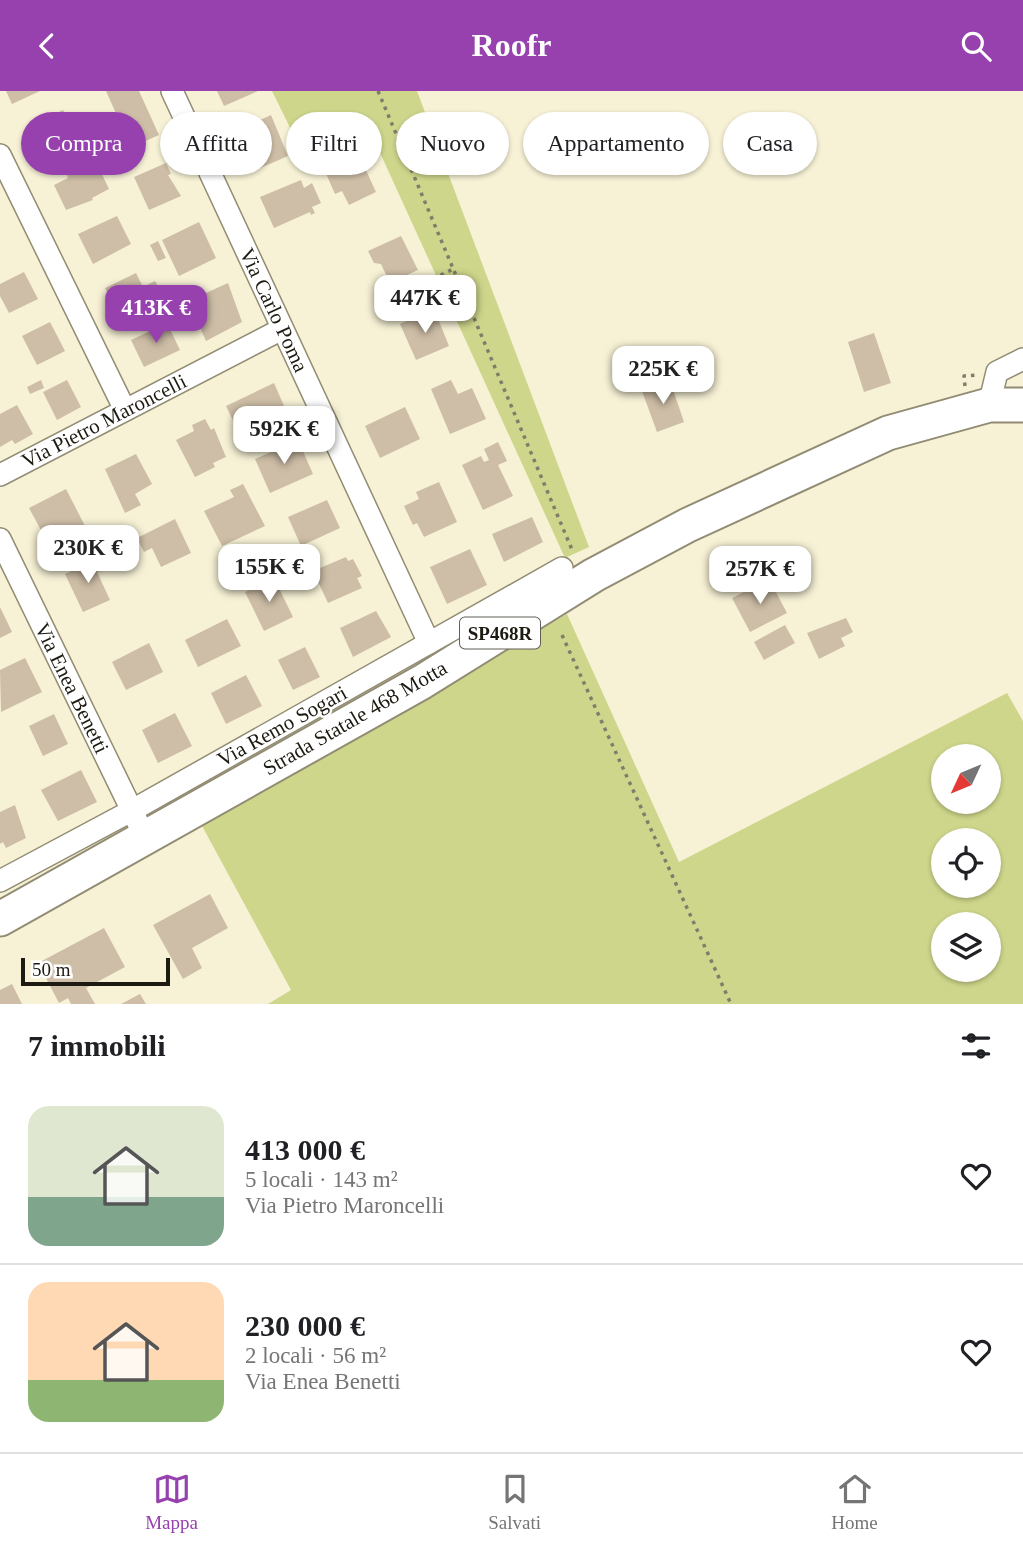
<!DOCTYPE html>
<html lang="it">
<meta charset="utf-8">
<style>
:root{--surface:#fff;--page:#f2f2f2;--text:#202124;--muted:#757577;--line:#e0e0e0;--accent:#9741ae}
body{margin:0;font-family:"Times New Roman",serif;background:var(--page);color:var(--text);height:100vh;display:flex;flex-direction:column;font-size:26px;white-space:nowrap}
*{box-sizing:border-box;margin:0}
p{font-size:23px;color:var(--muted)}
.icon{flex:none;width:38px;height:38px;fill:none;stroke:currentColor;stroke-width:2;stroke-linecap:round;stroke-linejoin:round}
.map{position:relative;height:913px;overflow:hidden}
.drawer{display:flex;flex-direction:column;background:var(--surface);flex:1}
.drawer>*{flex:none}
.guide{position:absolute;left:21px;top:21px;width:982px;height:63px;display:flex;gap:14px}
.needle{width:46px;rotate:226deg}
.buttons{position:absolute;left:931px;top:653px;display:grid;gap:14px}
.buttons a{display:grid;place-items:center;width:70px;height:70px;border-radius:50%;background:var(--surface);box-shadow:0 2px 5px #0004;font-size:35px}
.scale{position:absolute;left:21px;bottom:18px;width:149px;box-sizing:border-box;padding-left:7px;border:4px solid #1d1b11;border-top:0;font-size:19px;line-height:24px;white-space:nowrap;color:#1d1b11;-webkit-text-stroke:5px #fff;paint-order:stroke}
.price{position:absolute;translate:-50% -60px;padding:0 16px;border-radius:14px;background:#fff;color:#222;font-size:23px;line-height:46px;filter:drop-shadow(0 2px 4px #0008)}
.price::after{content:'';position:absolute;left:50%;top:42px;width:21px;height:16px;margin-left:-10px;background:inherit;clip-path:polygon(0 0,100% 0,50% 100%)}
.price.active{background:var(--accent);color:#fff}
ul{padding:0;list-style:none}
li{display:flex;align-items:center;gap:21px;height:175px;padding:0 28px}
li+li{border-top:2px solid var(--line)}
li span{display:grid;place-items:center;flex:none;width:196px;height:140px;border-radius:21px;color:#555}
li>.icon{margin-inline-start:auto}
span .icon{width:84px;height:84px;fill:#fffc;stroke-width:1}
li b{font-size:30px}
h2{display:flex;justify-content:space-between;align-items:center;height:84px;padding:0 28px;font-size:30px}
.pill{padding:0 24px;border-radius:32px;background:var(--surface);box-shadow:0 2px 5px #0004;font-size:24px;line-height:63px}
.pill.active{background:var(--accent);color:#fff}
header{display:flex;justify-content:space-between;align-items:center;height:91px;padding:0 28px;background:var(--accent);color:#fff;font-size:32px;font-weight:600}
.tab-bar{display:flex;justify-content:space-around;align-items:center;height:98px;border-top:2px solid var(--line);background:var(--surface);font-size:19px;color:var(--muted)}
.tab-bar a{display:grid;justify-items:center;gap:4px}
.tab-bar .active{color:var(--accent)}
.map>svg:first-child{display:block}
</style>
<header><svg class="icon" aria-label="back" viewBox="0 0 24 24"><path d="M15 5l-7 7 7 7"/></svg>Roofr<svg class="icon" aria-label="search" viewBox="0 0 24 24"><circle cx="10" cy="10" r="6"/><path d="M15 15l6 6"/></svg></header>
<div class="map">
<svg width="1023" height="913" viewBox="0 0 1023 913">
<rect width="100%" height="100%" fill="#f7f2d6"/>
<!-- green -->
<g fill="#ced68b" fill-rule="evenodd">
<polygon points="272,0 417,0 589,456 565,467 366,31 301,59"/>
<path d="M567 523 679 771 1007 602 1023 630V913H268L291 899 201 733ZM943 665H989V710H943ZM943 749H989V794H943ZM943 833H989V878H943Z"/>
</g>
<!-- building -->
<g fill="#cebea7">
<polygon points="6,0 40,0 12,13"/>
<polygon points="106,0 139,0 159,44 123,60 119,50 127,47"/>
<polygon points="217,0 258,0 224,15"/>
<polygon points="63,19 68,28 56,33 62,43 73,38 78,48 40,67 25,37"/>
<polygon points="271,24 288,65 249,82 231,42"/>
<polygon points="358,62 376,101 349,114 342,100 335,103 324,78"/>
<polygon points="166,72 171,83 168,84 181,105 149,119 134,86"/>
<polygon points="97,73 109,98 92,107 93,109 66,119 54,94 68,87 67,84"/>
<polygon points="301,89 304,97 312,92 321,112 312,116 315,122 311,124 310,121 274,137 260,106"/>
<polygon points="117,125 131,153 93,173 78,143"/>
<polygon points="199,131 216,167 179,185 162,149"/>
<polygon points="401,145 418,179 390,192 381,173 374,172 368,160"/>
<polygon points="158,150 166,167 158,170 150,154"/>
<polygon points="24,181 38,208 9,222 0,205 0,193"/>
<polygon points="136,182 143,196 155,190 170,215 156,222 151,211 119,226 105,197"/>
<polygon points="228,192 242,231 206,250 188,210"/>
<polygon points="434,218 449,255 416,269 400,233"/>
<polygon points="50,231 65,260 37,274 22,245"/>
<polygon points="167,232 180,259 144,276 131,249"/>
<polygon points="874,242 891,292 864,301 848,251"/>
<polygon points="41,289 44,297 30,303 27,296"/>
<polygon points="67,289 81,316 57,329 43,301"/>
<polygon points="451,289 458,303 472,297 486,328 450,343 431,298"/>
<polygon points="670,290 684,331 657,341 642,300"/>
<polygon points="274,292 288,324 241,346 226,315"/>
<polygon points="17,314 33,343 15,353 12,349 0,356 0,323"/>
<polygon points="405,316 420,348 380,367 365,335"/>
<polygon points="205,328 211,339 214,337 226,366 213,372 215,376 195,386 176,349 194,340 192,334"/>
<polygon points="298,349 313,383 270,402 255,368"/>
<polygon points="498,351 507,370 498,374 513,405 483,419 462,374 481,365 484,371 489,369 484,358"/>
<polygon points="136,363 152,393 135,403 141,414 125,422 105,378"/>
<polygon points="439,391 457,431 424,446 417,432 413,434 404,415 419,408 416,401"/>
<polygon points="243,393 265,435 222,455 204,420 234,406 230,399"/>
<polygon points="66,398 85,435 49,454 29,417"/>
<polygon points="327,409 340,437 301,455 288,426"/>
<polygon points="532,426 543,451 504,471 492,443"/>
<polygon points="175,428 191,462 161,476 152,457 144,461 137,447"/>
<polygon points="470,458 487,494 447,513 430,476"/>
<polygon points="346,466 348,470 353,468 362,485 357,487 362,497 328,512 313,480"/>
<polygon points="99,467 104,478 97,481 110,509 83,521 65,483"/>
<polygon points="274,487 293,526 264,540 245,501"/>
<polygon points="769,488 787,522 750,541 732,507"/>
<polygon points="0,516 12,541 0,547"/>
<polygon points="376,520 391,546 353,566 340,537"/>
<polygon points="846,527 853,541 841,547 845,555 819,568 807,542"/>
<polygon points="227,528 241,555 198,576 185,549"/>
<polygon points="785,534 795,552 764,569 754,551"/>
<polygon points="149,552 163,581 126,599 112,571"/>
<polygon points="305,556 320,586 293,599 278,569"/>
<polygon points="25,567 42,601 1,621 0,579"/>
<polygon points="246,584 262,615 226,633 211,602"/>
<polygon points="175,622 192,655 158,672 142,639"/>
<polygon points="54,623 68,653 43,665 29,635"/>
<polygon points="81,679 97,711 58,730 41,699"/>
<polygon points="15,714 26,747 6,757 3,751 0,753 0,721"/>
<polygon points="210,803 228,837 192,857 202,877 183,888 153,834"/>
<polygon points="104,837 125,876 86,897 95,913 71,913 68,907 59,912 38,872"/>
<polygon points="12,893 22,913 0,913 0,899"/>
<polygon points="140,903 146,913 121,913"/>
</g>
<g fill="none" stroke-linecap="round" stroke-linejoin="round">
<defs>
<g id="street">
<polyline points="172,0 429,552"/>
<polyline points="0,64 125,319"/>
<polyline points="989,314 997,281 1023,268"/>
<polyline points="0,384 282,238"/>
<polyline points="0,448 138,732"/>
<polyline points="0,790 131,720 562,477"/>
</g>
<polyline id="primary" points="0,828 422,591 594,484 688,434 888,342 989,314 1023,314"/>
</defs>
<!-- street casing -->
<use href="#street" stroke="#918c73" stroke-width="24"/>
<!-- primary casing -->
<use href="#primary" stroke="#918c73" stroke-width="37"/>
<!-- path -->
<g stroke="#817d6b" stroke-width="3.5" stroke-dasharray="3.5 5" stroke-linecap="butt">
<polyline points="378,0 573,461"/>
<polyline points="433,188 453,178"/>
<polyline points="965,295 964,285 978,284"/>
<polyline points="562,544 731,913"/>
</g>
<!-- street -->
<use href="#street" stroke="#fff" stroke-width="21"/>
<!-- primary -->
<use href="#primary" stroke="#fff" stroke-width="33"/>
</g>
<g text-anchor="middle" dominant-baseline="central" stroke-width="5" stroke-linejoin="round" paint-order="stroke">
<!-- shield labels -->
<rect fill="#fff" stroke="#615f58" stroke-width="2" x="460" y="526.5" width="80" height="31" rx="5"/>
<g font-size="19" font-weight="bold" fill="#1d1b11">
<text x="500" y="542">SP468R</text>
</g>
<!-- street labels -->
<g font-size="21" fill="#1d1b11" stroke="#fff">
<text transform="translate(274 219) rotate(65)">Via Carlo Poma</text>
<text transform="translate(104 330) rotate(-27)">Via Pietro Maroncelli</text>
<text transform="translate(72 597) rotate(64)">Via Enea Benetti</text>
<text transform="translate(355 627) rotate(-30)">Strada Statale 468 Motta</text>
<text transform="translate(282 635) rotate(-29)">Via Remo Sogari</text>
</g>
</g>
</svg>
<div class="buttons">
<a><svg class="needle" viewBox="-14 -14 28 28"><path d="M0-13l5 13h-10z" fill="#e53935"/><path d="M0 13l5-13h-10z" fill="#757577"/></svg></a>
<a><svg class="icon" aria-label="locate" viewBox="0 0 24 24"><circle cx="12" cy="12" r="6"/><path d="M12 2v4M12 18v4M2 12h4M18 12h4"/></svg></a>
<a><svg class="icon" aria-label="layers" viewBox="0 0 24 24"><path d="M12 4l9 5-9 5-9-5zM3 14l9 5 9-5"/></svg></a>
</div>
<div class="scale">50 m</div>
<b class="price" style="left:425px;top:244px">447K €</b>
<b class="price active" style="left:156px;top:254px">413K €</b>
<b class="price" style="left:663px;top:315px">225K €</b>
<b class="price" style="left:284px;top:375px">592K €</b>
<b class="price" style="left:88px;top:494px">230K €</b>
<b class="price" style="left:269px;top:513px">155K €</b>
<b class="price" style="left:760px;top:515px">257K €</b>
<div class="guide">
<a class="pill active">Compra</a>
<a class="pill">Affitta</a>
<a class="pill">Filtri</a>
<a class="pill">Nuovo</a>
<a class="pill">Appartamento</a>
<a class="pill">Casa</a>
</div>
</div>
<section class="drawer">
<h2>7 immobili<svg class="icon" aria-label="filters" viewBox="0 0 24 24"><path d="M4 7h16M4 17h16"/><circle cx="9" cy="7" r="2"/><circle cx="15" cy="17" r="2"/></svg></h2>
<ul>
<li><span style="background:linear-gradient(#dfe7d0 65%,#7fa58c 0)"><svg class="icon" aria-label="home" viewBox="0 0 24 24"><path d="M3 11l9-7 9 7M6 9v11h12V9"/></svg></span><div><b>413 000 €</b><p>5 locali · 143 m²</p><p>Via Pietro Maroncelli</p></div><svg class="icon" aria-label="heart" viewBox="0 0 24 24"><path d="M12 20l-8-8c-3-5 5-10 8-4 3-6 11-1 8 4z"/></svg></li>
<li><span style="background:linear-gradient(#ffd9b3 70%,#8fb573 0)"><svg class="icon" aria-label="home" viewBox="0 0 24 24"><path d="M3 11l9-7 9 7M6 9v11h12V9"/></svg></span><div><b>230 000 €</b><p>2 locali · 56 m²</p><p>Via Enea Benetti</p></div><svg class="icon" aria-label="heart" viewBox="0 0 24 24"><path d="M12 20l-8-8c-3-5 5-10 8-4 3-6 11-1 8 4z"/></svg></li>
</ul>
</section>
<nav class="tab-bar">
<a class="active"><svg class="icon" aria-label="map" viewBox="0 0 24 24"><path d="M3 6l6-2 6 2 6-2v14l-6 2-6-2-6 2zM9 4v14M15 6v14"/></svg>Mappa</a>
<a><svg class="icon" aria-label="saved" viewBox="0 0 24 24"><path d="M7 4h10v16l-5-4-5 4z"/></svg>Salvati</a>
<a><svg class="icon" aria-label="home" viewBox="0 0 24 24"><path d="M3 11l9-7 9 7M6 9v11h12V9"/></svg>Home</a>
</nav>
